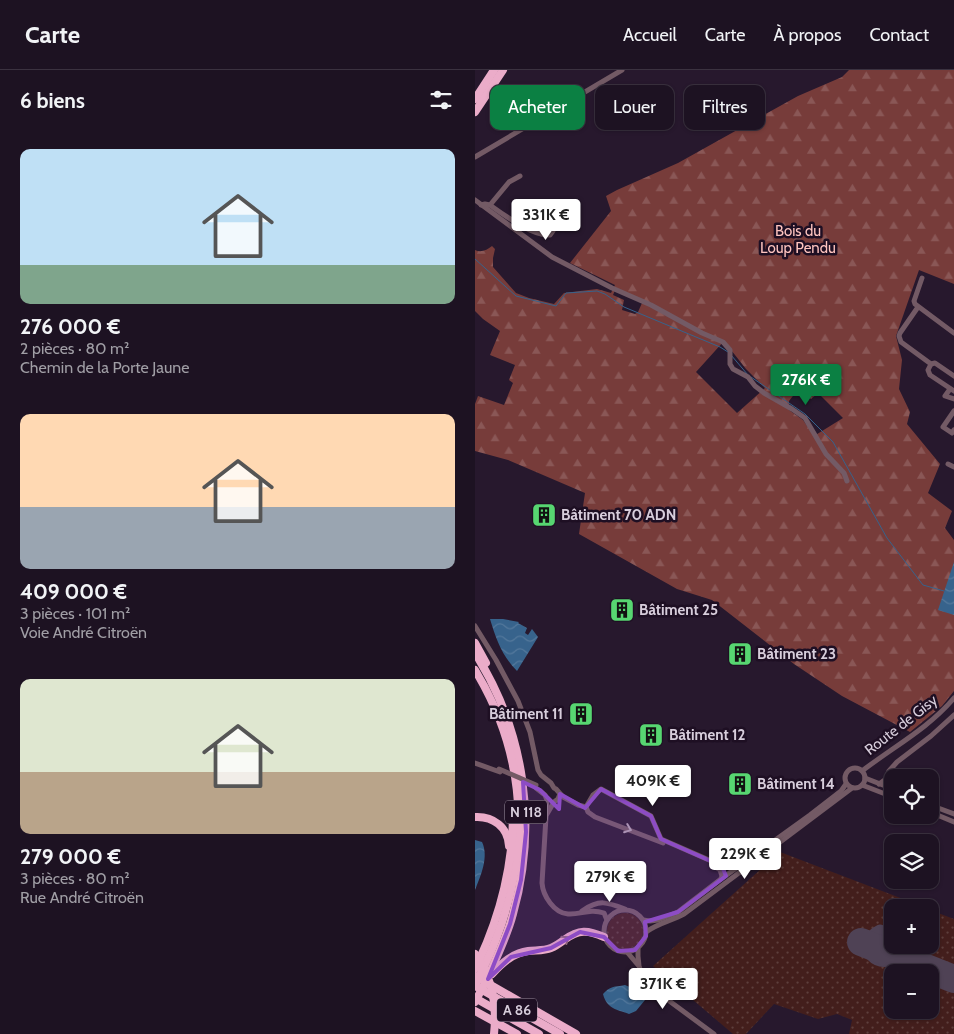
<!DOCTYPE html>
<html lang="fr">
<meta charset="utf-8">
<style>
:root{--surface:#1d1222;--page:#251b2a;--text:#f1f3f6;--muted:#a09ea5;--line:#3b3240;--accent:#0b8043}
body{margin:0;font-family:Cabin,sans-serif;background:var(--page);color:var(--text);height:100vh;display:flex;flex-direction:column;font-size:19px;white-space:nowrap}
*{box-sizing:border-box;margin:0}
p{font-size:16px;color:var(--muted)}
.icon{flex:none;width:28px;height:28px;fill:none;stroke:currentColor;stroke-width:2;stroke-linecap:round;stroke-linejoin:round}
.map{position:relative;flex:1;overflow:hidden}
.side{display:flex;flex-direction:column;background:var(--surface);width:475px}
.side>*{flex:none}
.top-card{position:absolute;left:15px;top:15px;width:389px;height:45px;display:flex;gap:10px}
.controls{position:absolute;left:409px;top:699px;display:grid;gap:10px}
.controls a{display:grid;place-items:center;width:55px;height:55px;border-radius:10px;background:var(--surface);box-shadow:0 1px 4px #0004,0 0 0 1px var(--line);font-size:25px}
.price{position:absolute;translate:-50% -42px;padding:0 11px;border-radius:5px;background:#fff;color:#222;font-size:16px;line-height:32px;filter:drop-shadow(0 1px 2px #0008)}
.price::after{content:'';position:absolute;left:50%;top:30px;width:15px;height:11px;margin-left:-8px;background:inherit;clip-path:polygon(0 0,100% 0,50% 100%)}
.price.active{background:var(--accent);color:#fff}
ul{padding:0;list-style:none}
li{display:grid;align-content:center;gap:10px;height:265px;padding:0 20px}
li span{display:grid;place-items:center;height:155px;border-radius:10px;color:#555}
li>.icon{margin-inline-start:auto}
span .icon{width:90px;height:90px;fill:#fffc;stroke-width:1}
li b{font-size:21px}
h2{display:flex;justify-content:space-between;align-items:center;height:60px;padding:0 20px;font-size:21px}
.pill{padding:0 18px;border-radius:10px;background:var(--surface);box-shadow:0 1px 4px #0004,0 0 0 1px var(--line);font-size:18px;line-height:45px}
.pill.active{background:var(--accent);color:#fff}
header{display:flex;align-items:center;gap:30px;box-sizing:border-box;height:70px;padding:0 25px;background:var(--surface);border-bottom:1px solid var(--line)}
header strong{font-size:24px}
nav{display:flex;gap:28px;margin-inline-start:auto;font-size:18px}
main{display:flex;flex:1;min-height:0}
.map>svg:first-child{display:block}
</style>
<header>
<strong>Carte</strong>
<nav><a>Accueil</a><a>Carte</a><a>À propos</a><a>Contact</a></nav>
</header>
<main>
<section class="side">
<h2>6 biens<svg class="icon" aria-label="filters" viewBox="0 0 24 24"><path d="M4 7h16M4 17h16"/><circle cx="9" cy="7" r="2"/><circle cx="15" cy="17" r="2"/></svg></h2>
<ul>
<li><span style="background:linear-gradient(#bfe0f5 75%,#7fa58c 0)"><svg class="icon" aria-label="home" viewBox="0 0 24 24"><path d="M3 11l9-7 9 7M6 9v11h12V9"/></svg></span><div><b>276 000 €</b><p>2 pièces · 80 m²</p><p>Chemin de la Porte Jaune</p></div></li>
<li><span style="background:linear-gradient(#ffd9b3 60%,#9aa5b1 0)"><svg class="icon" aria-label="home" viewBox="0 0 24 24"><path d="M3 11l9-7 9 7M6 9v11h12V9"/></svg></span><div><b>409 000 €</b><p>3 pièces · 101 m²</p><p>Voie André Citroën</p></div></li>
<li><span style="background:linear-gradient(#dfe7d0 60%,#b9a48a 0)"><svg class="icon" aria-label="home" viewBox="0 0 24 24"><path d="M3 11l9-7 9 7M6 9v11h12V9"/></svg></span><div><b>279 000 €</b><p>3 pièces · 80 m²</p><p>Rue André Citroën</p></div></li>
</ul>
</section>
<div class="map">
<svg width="479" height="964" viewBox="0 0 479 964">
<defs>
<pattern id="grass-dots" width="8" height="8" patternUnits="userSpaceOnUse" patternTransform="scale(1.25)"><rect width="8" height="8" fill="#431e1c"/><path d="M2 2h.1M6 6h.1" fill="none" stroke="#5d3e3c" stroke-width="1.8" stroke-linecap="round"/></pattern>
<pattern id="forest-firs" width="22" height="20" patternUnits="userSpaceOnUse" patternTransform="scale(1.25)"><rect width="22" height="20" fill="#773c3a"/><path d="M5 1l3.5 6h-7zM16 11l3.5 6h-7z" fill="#8a5756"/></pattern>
<pattern id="water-waves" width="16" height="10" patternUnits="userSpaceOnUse" patternTransform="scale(1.25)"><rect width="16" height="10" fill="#37638c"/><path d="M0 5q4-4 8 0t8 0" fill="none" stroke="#53789c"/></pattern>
</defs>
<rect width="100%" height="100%" fill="#27182d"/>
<!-- grass -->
<g fill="url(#grass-dots)" fill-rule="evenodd">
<path d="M305 782 449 837 418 838V875H455V840L479 849V964H374L377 950 362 944 343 949 299 934 271 964H258L178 896ZM418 902H455V940H418Z"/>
<circle cx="150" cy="861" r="18"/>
</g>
<!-- forest -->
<path fill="url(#forest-firs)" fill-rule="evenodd" d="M374 0H479V214L444 200 421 266 427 290 424 319 435 342 432 354 465 394 453 423 477 441 470 458 479 470V621L467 636 435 662 367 626 319 594 237 530 202 519 104 464 110 423 33 390 0 381V334L3 326 29 335 38 313 34 310 40 295 15 285 25 261 8 249 0 241V180C6 183 12 180 17 176L20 179 18 188V197L41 223 54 228 79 234 89 223 122 219 136 223 140 215 95 193 136 141 131 126 142 120 203 93 323 26 367 7ZM140 220 167 233 163 242 160 244 147 240 149 230 138 225ZM249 271 271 299 290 318 262 343 221 302ZM324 318 336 329 343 323 368 348 339 366 328 350 314 340V331Z"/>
<!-- water -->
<g fill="url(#water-waves)">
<polygon points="479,492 479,545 463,540"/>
<path d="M15 549H28L44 552 43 553 52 558 50 563 53 565 57 559 63 567 42 601C27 586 21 569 15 549Z"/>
<path d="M0 770 7 772C14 787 6 805 0 820Z"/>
<path d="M150 915 169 923 170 930 161 941 154 944C141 939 132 939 128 924 135 916 139 917 150 915Z"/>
</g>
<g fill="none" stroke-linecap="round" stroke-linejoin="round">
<!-- stream -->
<g stroke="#37638c" stroke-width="1">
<polyline points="0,189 41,226 81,236 91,223 122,221 130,224 149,237 245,277 253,282"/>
<polyline points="256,285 273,305"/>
<polyline points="276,307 330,344 358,372 412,468 448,515 469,521"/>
</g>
<!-- taxiway -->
<g stroke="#4f4255" stroke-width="11">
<path d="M418 872 408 861 405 860C381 871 397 903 422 887"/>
<polyline points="420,875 434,891"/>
</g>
<!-- runway -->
<polyline stroke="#4f4255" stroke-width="28" points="386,872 479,909"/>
<!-- minor -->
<g stroke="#735a65" stroke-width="5">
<polyline points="0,87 147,0"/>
<polyline points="0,130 77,187 137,218 176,235 227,263 248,272 255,280 255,294 258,299 273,307 280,316 289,323 317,339 330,348 351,384 369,403 372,411"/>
<polyline points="6,135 10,134 15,135 34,112 45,106"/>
<path d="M15 135C29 145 57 166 75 165L78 161 79 156"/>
<polyline points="447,208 439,231 440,234 479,263"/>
<polyline points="443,237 425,263 424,266 426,272 456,294 453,300 455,305 479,321"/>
<polyline points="456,294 460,293 479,306"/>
<polyline points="475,319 470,326 479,329"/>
<polyline points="479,341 468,357 477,363 479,360"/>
<polyline points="473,394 479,397"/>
<polyline points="0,556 21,590 43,631 55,662 63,700 66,705 76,713 79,718 81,719 88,727 103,735 111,737 118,725 126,719 176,746 186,769 250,797 261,798"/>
<polyline points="0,693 25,702"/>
<circle cx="380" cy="708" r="10"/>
<path d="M387 701C418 677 454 658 479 628"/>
<polyline points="390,708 418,719"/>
<polyline points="404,714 411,709 414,701 422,692 456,666 479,645"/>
<polyline points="387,715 418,727"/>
<path d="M61 718 70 725 72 730 67 813C68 826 79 843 93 844 106 845 114 838 129 843L132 850"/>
<polyline points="455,735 479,744"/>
<polyline points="111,737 113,742 120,747 188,773"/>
<polyline points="455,742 479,752"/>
<polyline points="72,744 79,732 83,729 85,724"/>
<polyline points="237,795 245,800 247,806 246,809"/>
<circle cx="150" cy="861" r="21"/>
<path d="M107 841C124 829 132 832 150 839"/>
<polyline points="168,850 175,851 183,850 203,842 246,809 335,745 366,721 371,714"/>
<path d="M171 862C183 853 196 851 209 844L377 718"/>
<polyline points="163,878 163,886 164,896 170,913 239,964"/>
<polyline points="152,882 163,895"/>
</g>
<!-- highway -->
<g stroke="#ebacc9" stroke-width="8">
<polyline points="0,29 19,0"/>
<polyline points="0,42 28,0"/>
<polyline points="0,573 11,593"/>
<path d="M0 583C50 662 63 754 38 844 32 867 21 889 11 911"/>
<path d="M0 600C58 695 56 802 7 901"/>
<path d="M0 747C18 746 33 757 34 776"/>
<path d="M0 899C24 850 38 797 38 743"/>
<path d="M17 904C27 893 38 883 53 881 60 880 69 881 76 878 81 876 85 873 89 870 104 859 113 860 129 867"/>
<polyline points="0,906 101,964"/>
<polyline points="2,917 85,964"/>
<polyline points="0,928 64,964"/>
<polyline points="0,941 42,964"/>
</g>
<!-- minor-bridge -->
<polyline stroke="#735a65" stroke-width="5" points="24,699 61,715"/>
<!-- highway-bridge -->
<g stroke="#ebacc9" stroke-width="8">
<path d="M0 884C17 907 22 936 19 964"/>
<polyline points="0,915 7,901"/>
<polyline points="0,932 11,911"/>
</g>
</g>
<!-- one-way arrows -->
<defs><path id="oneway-chevron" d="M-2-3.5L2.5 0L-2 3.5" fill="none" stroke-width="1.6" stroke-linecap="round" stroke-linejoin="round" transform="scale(1.25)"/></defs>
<use stroke="#b4a5b2" href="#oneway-chevron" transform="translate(153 759) rotate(21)"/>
<use stroke="#8f657e" href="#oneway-chevron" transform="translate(91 869) rotate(-34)"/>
<!-- marked area -->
<path fill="#8d4cc5" fill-opacity="0.2" stroke="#8d4cc5" stroke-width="4" stroke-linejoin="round" d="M48 712 65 720 84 739 85 724 110 738 126 719 176 746 186 769 247 796 251 806 203 842 170 852 171 866 160 880 143 881 129 867 105 862 76 878 36 887 13 909 35 854 46 810 51 762Z"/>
<!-- icons -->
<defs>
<symbol id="building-square" viewBox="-11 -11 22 22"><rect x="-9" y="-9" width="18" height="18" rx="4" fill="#57d671" stroke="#1e0f23"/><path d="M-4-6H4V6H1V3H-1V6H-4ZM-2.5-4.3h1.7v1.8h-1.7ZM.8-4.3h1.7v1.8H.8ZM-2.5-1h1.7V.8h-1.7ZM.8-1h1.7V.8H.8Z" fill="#111"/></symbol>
</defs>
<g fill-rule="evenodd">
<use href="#building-square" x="55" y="431" width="28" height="28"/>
<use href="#building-square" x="133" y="526" width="28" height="28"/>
<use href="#building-square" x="251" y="570" width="28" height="28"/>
<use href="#building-square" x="92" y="630" width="28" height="28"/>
<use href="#building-square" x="162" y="651" width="28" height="28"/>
<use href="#building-square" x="251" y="700" width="28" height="28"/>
</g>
<g text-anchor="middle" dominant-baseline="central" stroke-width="5" stroke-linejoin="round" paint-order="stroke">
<!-- shield labels -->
<g fill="#1e0f23" stroke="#a094a4" stroke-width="1">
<rect x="30" y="730.5" width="42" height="23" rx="4"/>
<rect x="22" y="928.5" width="40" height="23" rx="4"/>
</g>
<g font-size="14" font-weight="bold" fill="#d7cddb">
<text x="51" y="742">N 118</text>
<text x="42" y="940">A 86</text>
</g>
<!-- park labels -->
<g font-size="15" fill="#fec4bf" stroke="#1e0f23">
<text x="323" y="161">Bois du<tspan x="323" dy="17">Loup Pendu</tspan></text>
</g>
<!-- poi labels -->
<g font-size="15" font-weight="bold" fill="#d7cddb" stroke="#1e0f23" text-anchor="start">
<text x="86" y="445">Bâtiment 70 ADN</text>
<text x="164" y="540">Bâtiment 25</text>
<text x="282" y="584">Bâtiment 23</text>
<text x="88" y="644" text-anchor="end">Bâtiment 11</text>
<text x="194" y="665">Bâtiment 12</text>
<text x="282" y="714">Bâtiment 14</text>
</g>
<!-- street labels -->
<g font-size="15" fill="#d7cddb" stroke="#1e0f23">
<text transform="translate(426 655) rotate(-38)">Route de Gisy</text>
</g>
</g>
</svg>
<div class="controls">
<a><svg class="icon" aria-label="locate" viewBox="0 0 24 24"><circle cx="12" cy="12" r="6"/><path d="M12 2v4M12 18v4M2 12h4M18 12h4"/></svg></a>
<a><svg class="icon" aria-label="layers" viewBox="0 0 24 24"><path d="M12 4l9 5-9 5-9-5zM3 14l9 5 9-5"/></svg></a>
<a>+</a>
<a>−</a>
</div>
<b class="price" style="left:71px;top:171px">331K €</b>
<b class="price active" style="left:331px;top:336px">276K €</b>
<b class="price" style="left:178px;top:737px">409K €</b>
<b class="price" style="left:270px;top:810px">229K €</b>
<b class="price" style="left:135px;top:833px">279K €</b>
<b class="price" style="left:188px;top:940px">371K €</b>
<div class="top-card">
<a class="pill active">Acheter</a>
<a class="pill">Louer</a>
<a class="pill">Filtres</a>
</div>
</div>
</main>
